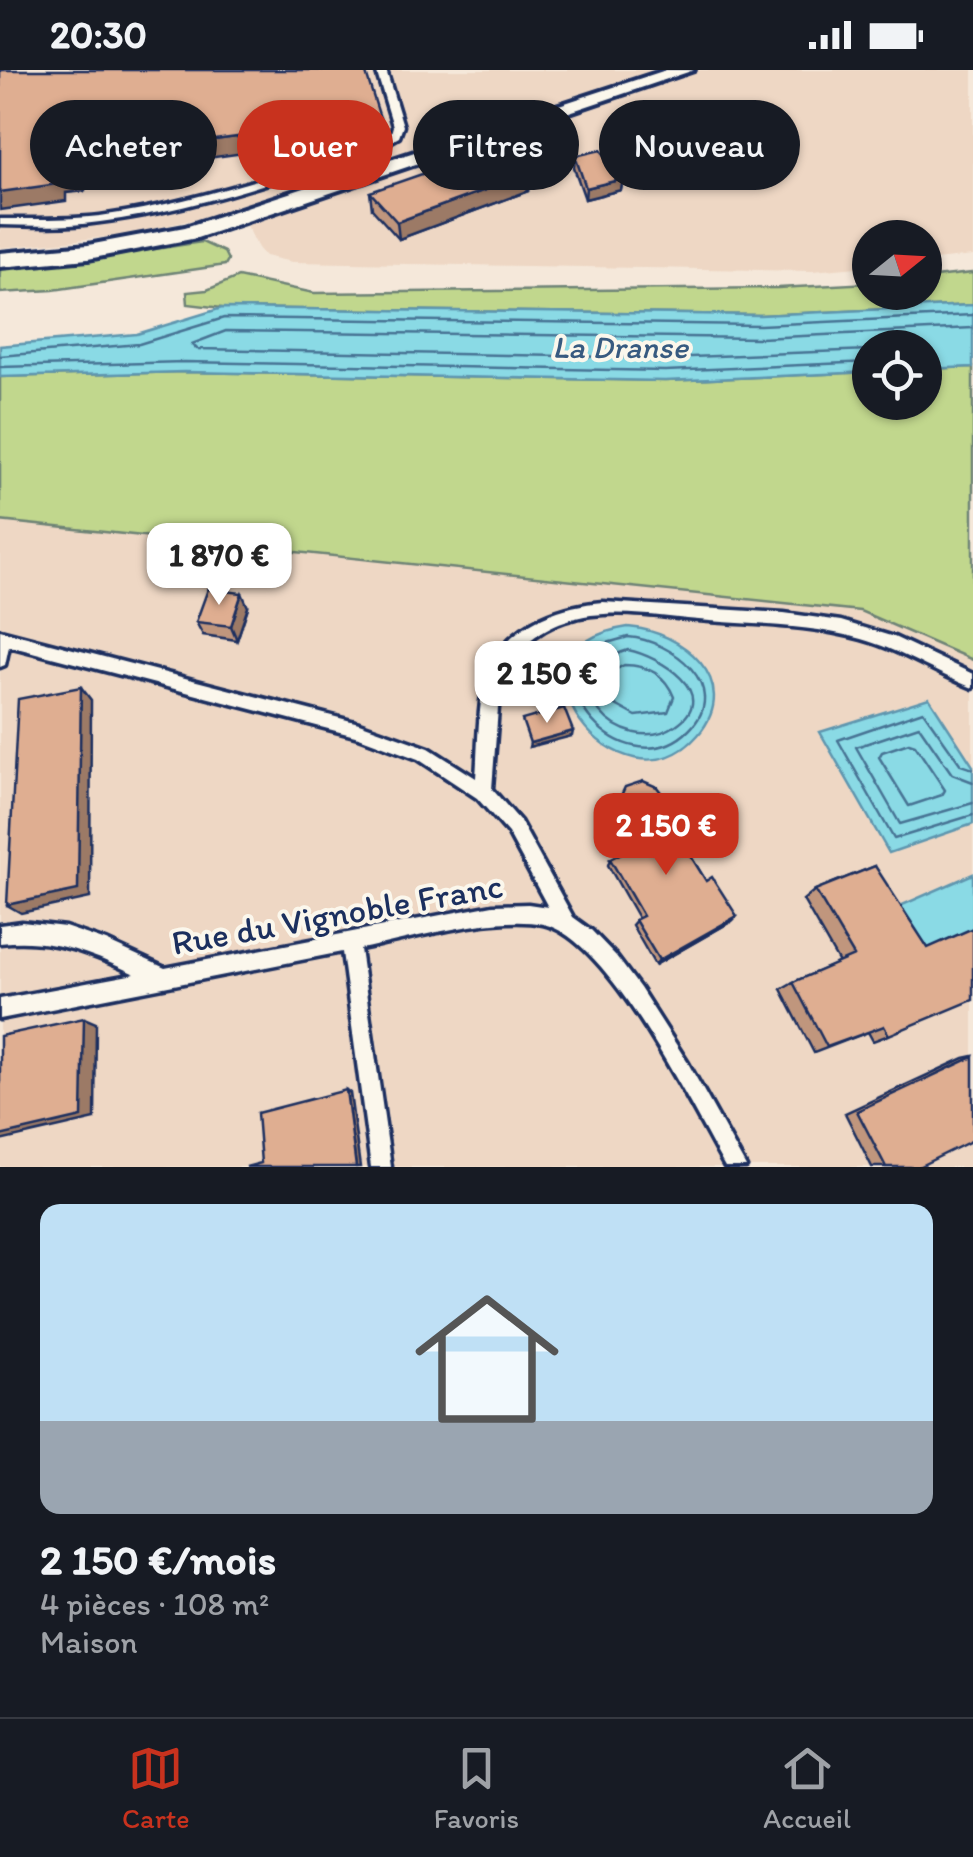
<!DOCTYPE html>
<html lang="fr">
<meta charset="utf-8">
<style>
:root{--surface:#171b24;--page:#20242c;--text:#f1f3f6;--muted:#9ea1a6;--line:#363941;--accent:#c8321e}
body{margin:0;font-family:Itim,sans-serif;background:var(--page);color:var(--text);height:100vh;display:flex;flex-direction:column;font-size:38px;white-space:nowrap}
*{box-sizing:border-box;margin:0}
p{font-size:32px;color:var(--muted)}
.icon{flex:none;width:55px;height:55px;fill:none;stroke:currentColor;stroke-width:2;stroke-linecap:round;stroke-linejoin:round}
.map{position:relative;height:1097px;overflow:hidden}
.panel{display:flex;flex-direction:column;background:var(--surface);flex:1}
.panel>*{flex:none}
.hud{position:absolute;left:30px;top:30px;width:915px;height:90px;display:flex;gap:20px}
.needle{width:65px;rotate:72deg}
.controls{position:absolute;left:852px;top:150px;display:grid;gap:20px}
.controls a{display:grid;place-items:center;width:90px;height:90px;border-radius:50%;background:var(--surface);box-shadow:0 2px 8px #0004;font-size:50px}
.price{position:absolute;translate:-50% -85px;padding:0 22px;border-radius:20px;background:#fff;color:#222;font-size:32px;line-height:65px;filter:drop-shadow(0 2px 5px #0008)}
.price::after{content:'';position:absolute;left:50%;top:60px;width:30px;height:22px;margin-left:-15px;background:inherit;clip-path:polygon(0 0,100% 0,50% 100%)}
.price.current{background:var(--accent);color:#fff}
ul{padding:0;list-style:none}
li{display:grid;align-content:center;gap:20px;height:530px;padding:0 40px}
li+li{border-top:2px solid var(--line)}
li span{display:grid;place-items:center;height:310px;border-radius:20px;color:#555}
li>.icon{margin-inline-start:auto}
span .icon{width:180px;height:180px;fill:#fffc;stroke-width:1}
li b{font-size:42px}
.pill{padding:0 35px;border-radius:45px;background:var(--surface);box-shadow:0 2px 8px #0004;font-size:35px;line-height:90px}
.pill.current{background:var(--accent);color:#fff}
.status{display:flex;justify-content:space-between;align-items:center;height:70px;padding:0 50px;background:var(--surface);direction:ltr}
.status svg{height:28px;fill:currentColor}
.menu{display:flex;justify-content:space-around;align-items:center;height:140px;border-top:2px solid var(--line);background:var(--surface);font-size:28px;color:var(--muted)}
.menu a{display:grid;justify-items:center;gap:5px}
.menu .current{color:var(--accent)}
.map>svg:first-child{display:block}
</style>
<div class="status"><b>20:30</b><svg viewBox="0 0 49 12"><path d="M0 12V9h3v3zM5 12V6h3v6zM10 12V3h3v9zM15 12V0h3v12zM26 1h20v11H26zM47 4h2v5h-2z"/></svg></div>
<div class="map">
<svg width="973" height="1097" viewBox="0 0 973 1097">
<rect width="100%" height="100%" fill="#f5e8da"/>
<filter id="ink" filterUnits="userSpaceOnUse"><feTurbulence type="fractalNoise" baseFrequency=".01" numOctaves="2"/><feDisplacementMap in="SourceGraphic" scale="20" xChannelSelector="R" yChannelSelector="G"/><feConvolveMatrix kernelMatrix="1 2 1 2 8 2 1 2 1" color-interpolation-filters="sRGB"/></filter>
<g filter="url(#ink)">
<!-- built -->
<g fill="#eed7c4">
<polygon points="0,0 973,0 973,186 925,191 925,168 870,168 870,196 812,201 292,192 265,186 258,178 239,139 127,165 0,178"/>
<polygon points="973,418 973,1097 0,1097 0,451 751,529"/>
</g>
<!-- green -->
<g fill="#c1d78d" stroke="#6e8376" stroke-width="2.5">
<polygon points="202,172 224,182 228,190 225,195 53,220 0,223 0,198 42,196"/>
<polygon points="973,203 973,235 760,245 222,238 188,234 187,222 207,220 238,207 314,223 778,218 870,213 870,222 925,222 925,208"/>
<polygon points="973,297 973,590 860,541 0,451 0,307 184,302 665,311 870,302 870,332 925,332 925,299"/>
</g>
<!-- water -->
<g fill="#8adae5" stroke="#5e96af" stroke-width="2.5">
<polygon points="973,235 973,297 925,299 925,278 870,278 870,302 665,311 184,302 0,307 0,276 137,264 222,238 760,245"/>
<path d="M628 557C681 561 744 611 698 665 622 753 485 578 628 557Z"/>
<polygon points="929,628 973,696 973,754 889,783 820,662"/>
<polygon points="973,804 973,859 911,887 884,843"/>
</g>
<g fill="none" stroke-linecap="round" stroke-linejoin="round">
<!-- shore -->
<g stroke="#477394" stroke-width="2.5">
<polyline points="870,280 664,288 197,279 192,274 226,261 760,268 973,258"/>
<polyline points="0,286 139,274 224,248 760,255 973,245"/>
<polyline points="0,297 184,292 665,301 870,292"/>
<path d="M628 567C671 570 733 617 689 660 630 718 533 618 598 577 606 572 619 570 628 567Z"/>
<path d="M628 580C659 586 722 624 676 655 622 692 543 607 628 580Z"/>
<path d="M624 595C648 595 665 604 674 627L668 642 636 646 612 633 604 613 610 603Z"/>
<polygon points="909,673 915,675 945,720 942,725 909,736 879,687 882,682"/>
<polyline points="973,699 961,695 923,641 838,670 894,769 973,745"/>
<polyline points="973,712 952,704 919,656 856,677 900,754 973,733"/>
</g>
<defs>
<g id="service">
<path d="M376 0H386L403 56 399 67 383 76C290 106 197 140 100 152 67 157 33 156 0 155V149C33 149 67 150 100 146 195 133 285 101 375 72L391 63 393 56Z"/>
<path d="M603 532 784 543 841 551 894 567 973 604V618C935 603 901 580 861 569 812 555 760 555 710 551 663 548 611 536 565 551 537 560 511 583 500 611L492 719 520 751 573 847 591 860 616 886 640 918 688 993 746 1097H725C692 1039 609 868 543 854 495 844 410 869 360 879L391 1097H371L342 882 0 949V929L135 904C90 883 50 867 0 873V855L22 852 65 857 106 871 165 898 493 835 528 834 548 837 508 763 477 728 418 689 359 667 9 576 5 595 0 597V560L359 653 429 678 476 708C478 681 478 631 486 607 502 557 555 536 603 532Z"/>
</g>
<polygon id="minor" points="666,0 694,0 197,168 88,189 0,197 0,183 88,175 185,157"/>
</defs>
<!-- service casing -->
<use href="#service" stroke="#1b2f5e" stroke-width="7"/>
<!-- minor casing -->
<use href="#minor" stroke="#1b2f5e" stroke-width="8"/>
<!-- service -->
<use href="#service" fill="#fbf7ec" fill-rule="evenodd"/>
<!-- minor -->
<use href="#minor" fill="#fbf7ec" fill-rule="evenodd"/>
</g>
<!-- wall -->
<g fill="#c0967d" stroke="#1b2f5e" stroke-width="2.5">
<polygon points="575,86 623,109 621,120 585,129 574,98"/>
<polygon points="529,104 528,121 399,169 372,139 370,122"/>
<polygon points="248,537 237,570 203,565 196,552"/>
<polygon points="619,730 666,746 706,811 737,846 732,851 655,895 632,855 638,848 608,795 610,789 643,773 620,751 616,737"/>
<polygon points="875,796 889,965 873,971 868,962 814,983 781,919 793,912 839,893 803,830 815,820"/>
<polygon points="973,986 918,1097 872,1097 845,1043 964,988"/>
</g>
<!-- shaded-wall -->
<g fill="#9c7a66" stroke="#1b2f5e" stroke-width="2.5">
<polygon points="380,48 381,64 85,105 85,121 66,123 66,131 0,140 0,122 58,106 78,88"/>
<polygon points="529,104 528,121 399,169 397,152"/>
<polygon points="623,109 621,120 585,129 586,118"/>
<polygon points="242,523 248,537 237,570 231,556"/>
<polygon points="81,617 91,630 90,828 21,843 7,835"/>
<polygon points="573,661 572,666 529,677 530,673"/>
<polygon points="737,846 732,851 655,895 659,890"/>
<polygon points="84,948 96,953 95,1049 0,1071 0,1066"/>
<polygon points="346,1020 350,1023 360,1097 356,1097"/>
</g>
<!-- building -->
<g fill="#dfae91" stroke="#1b2f5e" stroke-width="2.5">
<polygon points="0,0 365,0 380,48 78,88 78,104 58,106 58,114 0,122"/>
<polygon points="500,77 529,104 397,152 370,122"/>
<polygon points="601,80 623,109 586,118 575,86"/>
<polygon points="208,519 242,523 231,556 196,552"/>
<polygon points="81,617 78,820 7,835 18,629"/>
<polygon points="564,638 573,661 530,673 522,650"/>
<polygon points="643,711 657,717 666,729 666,746 706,811 712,807 737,846 659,890 635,850 643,846 610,789 649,769 622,744 619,730 625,717"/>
<polygon points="875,796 928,878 973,858 973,930 889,965 884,956 827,977 793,912 854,886 815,820"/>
<polygon points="84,948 82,1047 0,1066 0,966"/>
<polygon points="973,987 973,1070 918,1097 886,1097 857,1041"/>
<polygon points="346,1020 356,1097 246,1097 261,1093 257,1043"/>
</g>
</g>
<g text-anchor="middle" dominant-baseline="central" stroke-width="8" stroke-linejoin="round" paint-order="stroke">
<!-- water labels -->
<g font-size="32" font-style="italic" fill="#375a80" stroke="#fbf7ec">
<text x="620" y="277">La Dranse</text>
</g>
<!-- near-street labels -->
<g font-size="35" fill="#1b2f5e" stroke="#fbf7ec">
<text transform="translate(337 844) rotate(-10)">Rue du Vignoble Franc</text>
</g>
</g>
</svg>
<div class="controls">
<a><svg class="needle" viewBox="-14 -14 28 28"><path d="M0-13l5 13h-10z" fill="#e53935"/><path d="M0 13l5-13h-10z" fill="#9ea1a6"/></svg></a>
<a><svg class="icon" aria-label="locate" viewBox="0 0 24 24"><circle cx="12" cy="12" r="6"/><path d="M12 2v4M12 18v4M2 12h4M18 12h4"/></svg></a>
</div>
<b class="price" style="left:219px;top:538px">1 870 €</b>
<b class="price" style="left:547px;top:656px">2 150 €</b>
<b class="price current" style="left:666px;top:808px">2 150 €</b>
<div class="hud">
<a class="pill">Acheter</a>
<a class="pill current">Louer</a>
<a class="pill">Filtres</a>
<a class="pill">Nouveau</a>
</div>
</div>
<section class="panel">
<ul>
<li><span style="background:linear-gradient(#bfe0f5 70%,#9aa5b1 0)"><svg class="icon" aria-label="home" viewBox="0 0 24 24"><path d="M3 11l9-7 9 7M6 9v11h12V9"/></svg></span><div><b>2 150 €/mois</b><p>4 pièces · 108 m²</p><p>Maison</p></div></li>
</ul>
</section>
<nav class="menu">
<a class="current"><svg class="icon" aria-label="map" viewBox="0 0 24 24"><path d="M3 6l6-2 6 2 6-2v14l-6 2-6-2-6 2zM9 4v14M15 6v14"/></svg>Carte</a>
<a><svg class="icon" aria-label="saved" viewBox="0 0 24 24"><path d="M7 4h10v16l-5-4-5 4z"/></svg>Favoris</a>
<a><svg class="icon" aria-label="home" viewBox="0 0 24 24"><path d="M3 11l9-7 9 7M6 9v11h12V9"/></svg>Accueil</a>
</nav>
